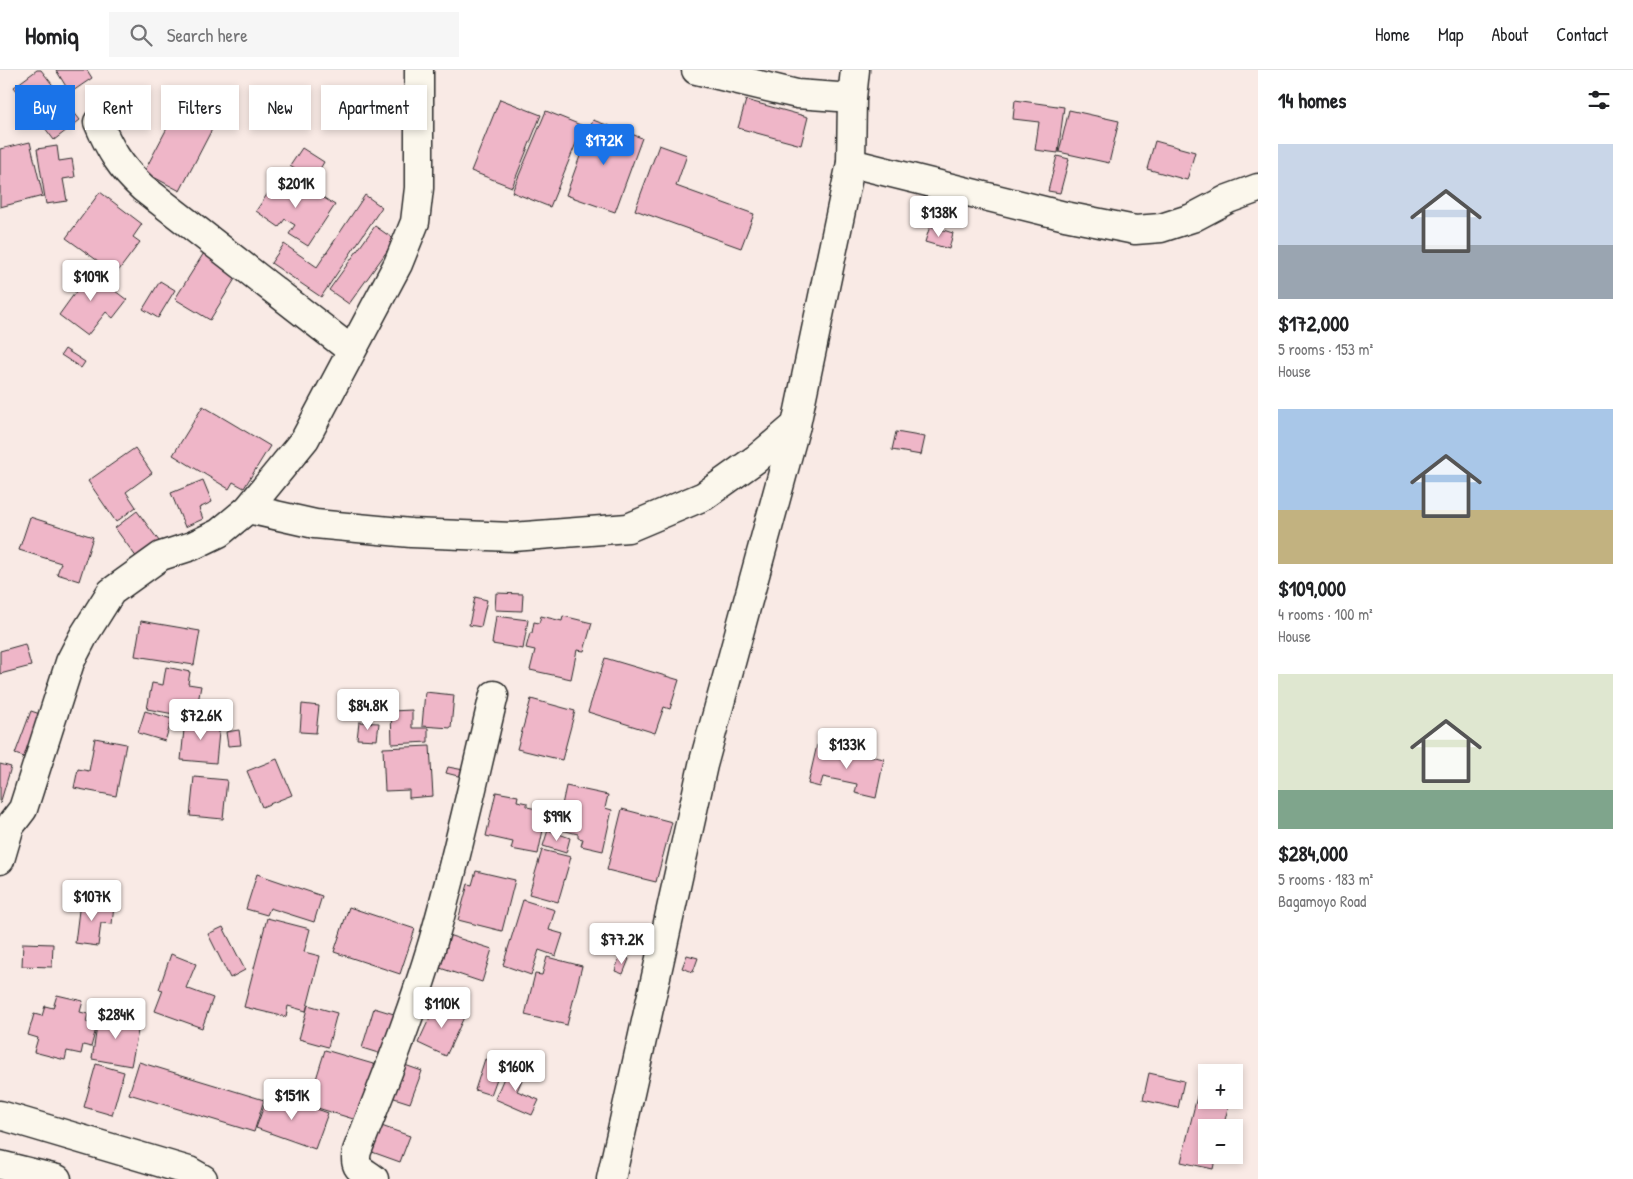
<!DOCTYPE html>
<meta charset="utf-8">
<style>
:root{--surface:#fff;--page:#f6f6f6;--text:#202124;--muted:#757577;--line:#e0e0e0;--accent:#1a73e8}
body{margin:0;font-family:"Patrick Hand",sans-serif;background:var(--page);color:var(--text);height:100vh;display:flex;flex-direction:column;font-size:19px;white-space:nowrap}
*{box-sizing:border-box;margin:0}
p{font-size:16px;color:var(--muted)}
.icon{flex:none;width:28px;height:28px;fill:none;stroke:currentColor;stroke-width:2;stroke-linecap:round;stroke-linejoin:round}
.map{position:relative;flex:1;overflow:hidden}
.sheet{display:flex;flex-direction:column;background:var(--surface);width:375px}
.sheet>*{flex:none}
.banner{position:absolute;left:15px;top:15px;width:475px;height:45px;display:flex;gap:10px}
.tools{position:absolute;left:1198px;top:994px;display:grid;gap:10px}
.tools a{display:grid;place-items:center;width:45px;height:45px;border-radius:0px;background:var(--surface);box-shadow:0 2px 8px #0003;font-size:25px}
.price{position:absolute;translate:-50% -42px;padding:0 11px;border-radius:5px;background:#fff;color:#222;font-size:16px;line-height:32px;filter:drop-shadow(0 1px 2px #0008)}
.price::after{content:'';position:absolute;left:50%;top:30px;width:15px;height:11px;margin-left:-8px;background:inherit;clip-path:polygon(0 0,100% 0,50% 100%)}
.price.current{background:var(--accent);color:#fff}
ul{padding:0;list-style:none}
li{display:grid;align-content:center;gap:10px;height:265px;padding:0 20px}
li span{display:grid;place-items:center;height:155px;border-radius:0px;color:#555}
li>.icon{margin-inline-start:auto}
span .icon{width:90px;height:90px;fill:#fffc;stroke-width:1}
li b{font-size:21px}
h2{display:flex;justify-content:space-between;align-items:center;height:60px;padding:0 20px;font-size:21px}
.tag{padding:0 18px;border-radius:0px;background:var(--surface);box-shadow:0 2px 8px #0003;font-size:18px;line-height:45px}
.tag.current{background:var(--accent);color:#fff}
header{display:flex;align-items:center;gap:30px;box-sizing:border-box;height:70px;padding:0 25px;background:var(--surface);border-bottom:1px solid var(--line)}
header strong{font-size:24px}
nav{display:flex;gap:28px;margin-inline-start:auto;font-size:18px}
.search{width:350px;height:45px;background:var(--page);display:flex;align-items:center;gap:12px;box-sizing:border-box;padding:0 18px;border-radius:0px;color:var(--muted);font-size:19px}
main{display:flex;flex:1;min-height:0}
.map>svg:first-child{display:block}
</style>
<header>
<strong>Homiq</strong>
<div class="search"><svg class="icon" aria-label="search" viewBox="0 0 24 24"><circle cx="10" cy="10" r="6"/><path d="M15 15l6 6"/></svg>Search here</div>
<nav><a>Home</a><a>Map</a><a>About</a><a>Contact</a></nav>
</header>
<main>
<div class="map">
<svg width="1258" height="1109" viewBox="0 0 1258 1109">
<rect width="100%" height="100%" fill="#f9eae5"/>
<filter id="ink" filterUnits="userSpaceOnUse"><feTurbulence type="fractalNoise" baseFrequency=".02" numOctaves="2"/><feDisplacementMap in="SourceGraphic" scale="10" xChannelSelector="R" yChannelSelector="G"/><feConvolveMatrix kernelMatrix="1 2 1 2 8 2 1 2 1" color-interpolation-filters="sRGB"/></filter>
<g filter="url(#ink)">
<!-- building -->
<g fill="#efb6c8" stroke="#2b2b2b">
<polygon points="37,0 41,0 80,50 54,70 14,17"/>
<polygon points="56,0 87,0 92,8 70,23"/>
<polygon points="185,24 221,42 180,121 144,102"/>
<polygon points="500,29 541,45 512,117 471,101"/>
<polygon points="746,30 808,47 801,75 738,58"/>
<polygon points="1015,30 1064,37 1058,83 1035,80 1039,52 1013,49"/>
<polygon points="1069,40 1119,51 1109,93 1059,82"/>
<polygon points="546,41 583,56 550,137 512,122"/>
<polygon points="593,50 642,68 615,142 566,125"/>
<polygon points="1155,71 1195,82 1187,110 1147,99"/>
<polygon points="30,72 43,126 0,137 0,79"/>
<polygon points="659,75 687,85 676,116 754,144 741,178 635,140"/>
<polygon points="57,76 59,91 72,89 75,107 63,109 67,131 46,134 37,79"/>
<polygon points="302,78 324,92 313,111 290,96"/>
<polygon points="1057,86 1069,89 1060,123 1048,121"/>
<polygon points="278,108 289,115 293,108 335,135 308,176 289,164 295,155 285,149 279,157 256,141"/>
<polygon points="100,122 142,154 133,167 140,172 116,204 66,168"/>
<polygon points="365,125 382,137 321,227 271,193 284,174 317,197"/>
<polygon points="375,156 395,170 349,234 329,220"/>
<polygon points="930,156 953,163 949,179 925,172"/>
<polygon points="207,178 241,199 210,250 175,229"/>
<polygon points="82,196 127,230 113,248 106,242 87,266 59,245 77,220 69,213"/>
<polygon points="160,211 175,220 158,248 143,239"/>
<polygon points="65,279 85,292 81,298 61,285"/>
<polygon points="203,336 270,376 244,418 233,412 229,419 173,385"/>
<polygon points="896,362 925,367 921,385 892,380"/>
<polygon points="135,378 152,403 126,422 136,437 116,452 88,411"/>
<polygon points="203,410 212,432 199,438 203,449 185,457 171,423"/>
<polygon points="137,441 162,475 140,492 115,458"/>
<polygon points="30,447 93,467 79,511 57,504 61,493 19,480"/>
<polygon points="496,523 523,524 522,541 495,540"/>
<polygon points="475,527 487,530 481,557 469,555"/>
<polygon points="496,546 528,550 523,579 492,574"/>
<polygon points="541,546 562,551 563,546 592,553 584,581 577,580 571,609 530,600 535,580 526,578 530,563 532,563 534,552 539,553"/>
<polygon points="141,551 200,561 194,595 135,586"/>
<polygon points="25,574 31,596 0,604 0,581"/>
<polygon points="605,588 679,610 670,639 664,637 655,663 588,642"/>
<polygon points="166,597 190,602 188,614 201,616 195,648 147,639 152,613 163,615"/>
<polygon points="425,622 454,625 451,658 422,656"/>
<polygon points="531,629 575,641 562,690 517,679"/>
<polygon points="302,634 319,636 316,663 300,662"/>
<polygon points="412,640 412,658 428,658 428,672 392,674 391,641"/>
<polygon points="31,641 46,646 30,689 15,684"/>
<polygon points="145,641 172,649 165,671 138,663"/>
<polygon points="185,649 220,652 216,693 181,690"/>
<polygon points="359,652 379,653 377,670 357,669"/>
<polygon points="239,660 241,675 228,676 226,662"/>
<polygon points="95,668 126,674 116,726 74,718 78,699 89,701"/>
<polygon points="817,675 884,689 876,728 855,723 857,714 823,707 820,717 808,714"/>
<polygon points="430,676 433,726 409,728 409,720 385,721 383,678"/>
<polygon points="277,689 292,725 262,737 247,701"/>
<polygon points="0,694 11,697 0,734"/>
<polygon points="448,697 464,700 462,707 446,703"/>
<polygon points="194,707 227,710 223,749 190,746"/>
<polygon points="566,716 608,725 605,738 612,740 603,781 581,776 583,769 578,768 578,764 557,759"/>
<polygon points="496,722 518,726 517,731 527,733 527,737 547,741 538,784 511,779 513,772 486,766"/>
<polygon points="622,739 672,752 656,812 607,800"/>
<polygon points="548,760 570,768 566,783 543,776"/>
<polygon points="542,780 571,787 558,832 529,824"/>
<polygon points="476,801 515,810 502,861 458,850 468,814 472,815"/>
<polygon points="257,804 322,826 314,852 270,838 267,845 246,839"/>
<polygon points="523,830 555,840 549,860 563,864 556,886 539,880 531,905 503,895"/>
<polygon points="80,832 114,836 112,854 101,853 98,876 75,873"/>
<polygon points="349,837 415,859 400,904 334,882"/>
<polygon points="267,848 310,859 304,882 320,886 306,941 288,936 286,947 244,937"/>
<polygon points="223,857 245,900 230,908 208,864"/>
<polygon points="448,865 492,879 482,912 437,897"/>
<polygon points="23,873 53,874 52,897 22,896"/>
<polygon points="171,884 196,894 186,918 213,928 202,958 155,941 163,920 159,919"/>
<polygon points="620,885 629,889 623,904 615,901"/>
<polygon points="687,885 698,888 693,902 682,898"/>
<polygon points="547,887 582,896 567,955 525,945 535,904 542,905"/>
<polygon points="57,925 83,931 80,942 88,944 86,952 97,955 91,977 83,975 81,984 67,981 65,990 34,982 38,968 28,965 34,944 42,946 45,936 53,938"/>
<polygon points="437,932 465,945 446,986 418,973"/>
<polygon points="308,935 337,943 328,977 299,969"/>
<polygon points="374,938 404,947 391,987 362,978"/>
<polygon points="99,944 140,951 131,996 92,989"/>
<polygon points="325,980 380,996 363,1052 308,1035"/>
<polygon points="485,989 502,995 491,1025 475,1020"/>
<polygon points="139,992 264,1030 254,1062 129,1024"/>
<polygon points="96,994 124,1002 112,1045 84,1037"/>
<polygon points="402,994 422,1001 410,1033 391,1027"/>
<polygon points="509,996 525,1003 517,1021 539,1030 532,1045 495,1029"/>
<polygon points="1149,1003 1184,1011 1178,1038 1143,1030"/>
<polygon points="1201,1010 1206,1011 1206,1030 1230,1030 1223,1058 1206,1058 1206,1085 1216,1085 1213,1099 1181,1092"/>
<polygon points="269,1022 328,1043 315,1079 256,1058"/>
<polygon points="370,1052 410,1066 400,1092 361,1078"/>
</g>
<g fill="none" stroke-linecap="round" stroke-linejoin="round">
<defs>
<g id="minor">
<polyline points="696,0 797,24 852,28"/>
<path d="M98 52C110 80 120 97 143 118L351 280"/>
<polyline points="851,93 1065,146 1135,160 1161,158 1192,148 1228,129 1258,118"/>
<polyline points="248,439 315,454 411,463 513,467 628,458 704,426 756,389 796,355"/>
<polyline points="0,790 10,756 23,739 70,592 84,565 111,522 161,486 192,476 219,463 248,439 305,369 398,194 415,152 419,118 419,0"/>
<polyline points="0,1045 189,1101 203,1109"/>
<path d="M374 1109C361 1099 353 1099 357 1081 384 1013 411 945 432 875 456 793 474 708 494 625"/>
<polyline points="611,1109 703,695 796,355 851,93 852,28 855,0"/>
</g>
<polyline id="highway" points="0,1095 57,1109"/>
</defs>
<!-- minor casing -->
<use href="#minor" stroke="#2b2b2b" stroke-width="31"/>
<!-- highway casing -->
<use href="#highway" stroke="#2b2b2b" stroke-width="31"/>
<!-- minor -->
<use href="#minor" stroke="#fbf7ec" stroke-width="28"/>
<!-- highway -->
<use href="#highway" stroke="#fbf7ec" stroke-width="28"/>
</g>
</g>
</svg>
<div class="tools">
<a>+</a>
<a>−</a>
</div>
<b class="price current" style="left:604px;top:96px">$172K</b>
<b class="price" style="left:296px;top:139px">$201K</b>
<b class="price" style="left:939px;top:168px">$138K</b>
<b class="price" style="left:91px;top:232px">$109K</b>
<b class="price" style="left:368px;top:661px">$84.8K</b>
<b class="price" style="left:201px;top:671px">$72.6K</b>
<b class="price" style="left:847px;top:700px">$133K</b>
<b class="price" style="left:557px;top:772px">$99K</b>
<b class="price" style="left:92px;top:852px">$107K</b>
<b class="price" style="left:622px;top:895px">$77.2K</b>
<b class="price" style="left:442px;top:959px">$110K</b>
<b class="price" style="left:116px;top:970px">$284K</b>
<b class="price" style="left:516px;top:1022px">$160K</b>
<b class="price" style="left:292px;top:1051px">$151K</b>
<div class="banner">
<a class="tag current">Buy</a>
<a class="tag">Rent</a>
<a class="tag">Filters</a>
<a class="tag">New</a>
<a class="tag">Apartment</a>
</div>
</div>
<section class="sheet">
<h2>14 homes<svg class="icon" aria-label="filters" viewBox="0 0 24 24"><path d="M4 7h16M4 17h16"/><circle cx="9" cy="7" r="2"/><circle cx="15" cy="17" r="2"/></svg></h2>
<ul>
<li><span style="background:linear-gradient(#c9d6e8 65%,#9aa5b1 0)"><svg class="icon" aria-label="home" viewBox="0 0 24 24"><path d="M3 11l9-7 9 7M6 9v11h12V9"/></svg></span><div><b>$172,000</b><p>5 rooms · 153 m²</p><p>House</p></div></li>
<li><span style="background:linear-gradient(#a9c7e8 65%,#c2b280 0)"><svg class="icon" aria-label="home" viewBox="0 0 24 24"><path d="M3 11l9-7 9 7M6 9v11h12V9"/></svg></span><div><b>$109,000</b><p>4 rooms · 100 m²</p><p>House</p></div></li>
<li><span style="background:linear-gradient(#dfe7d0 75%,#7fa58c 0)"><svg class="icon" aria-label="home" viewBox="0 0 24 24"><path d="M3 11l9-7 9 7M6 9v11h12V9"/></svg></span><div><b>$284,000</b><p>5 rooms · 183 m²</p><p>Bagamoyo Road</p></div></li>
</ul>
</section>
</main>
